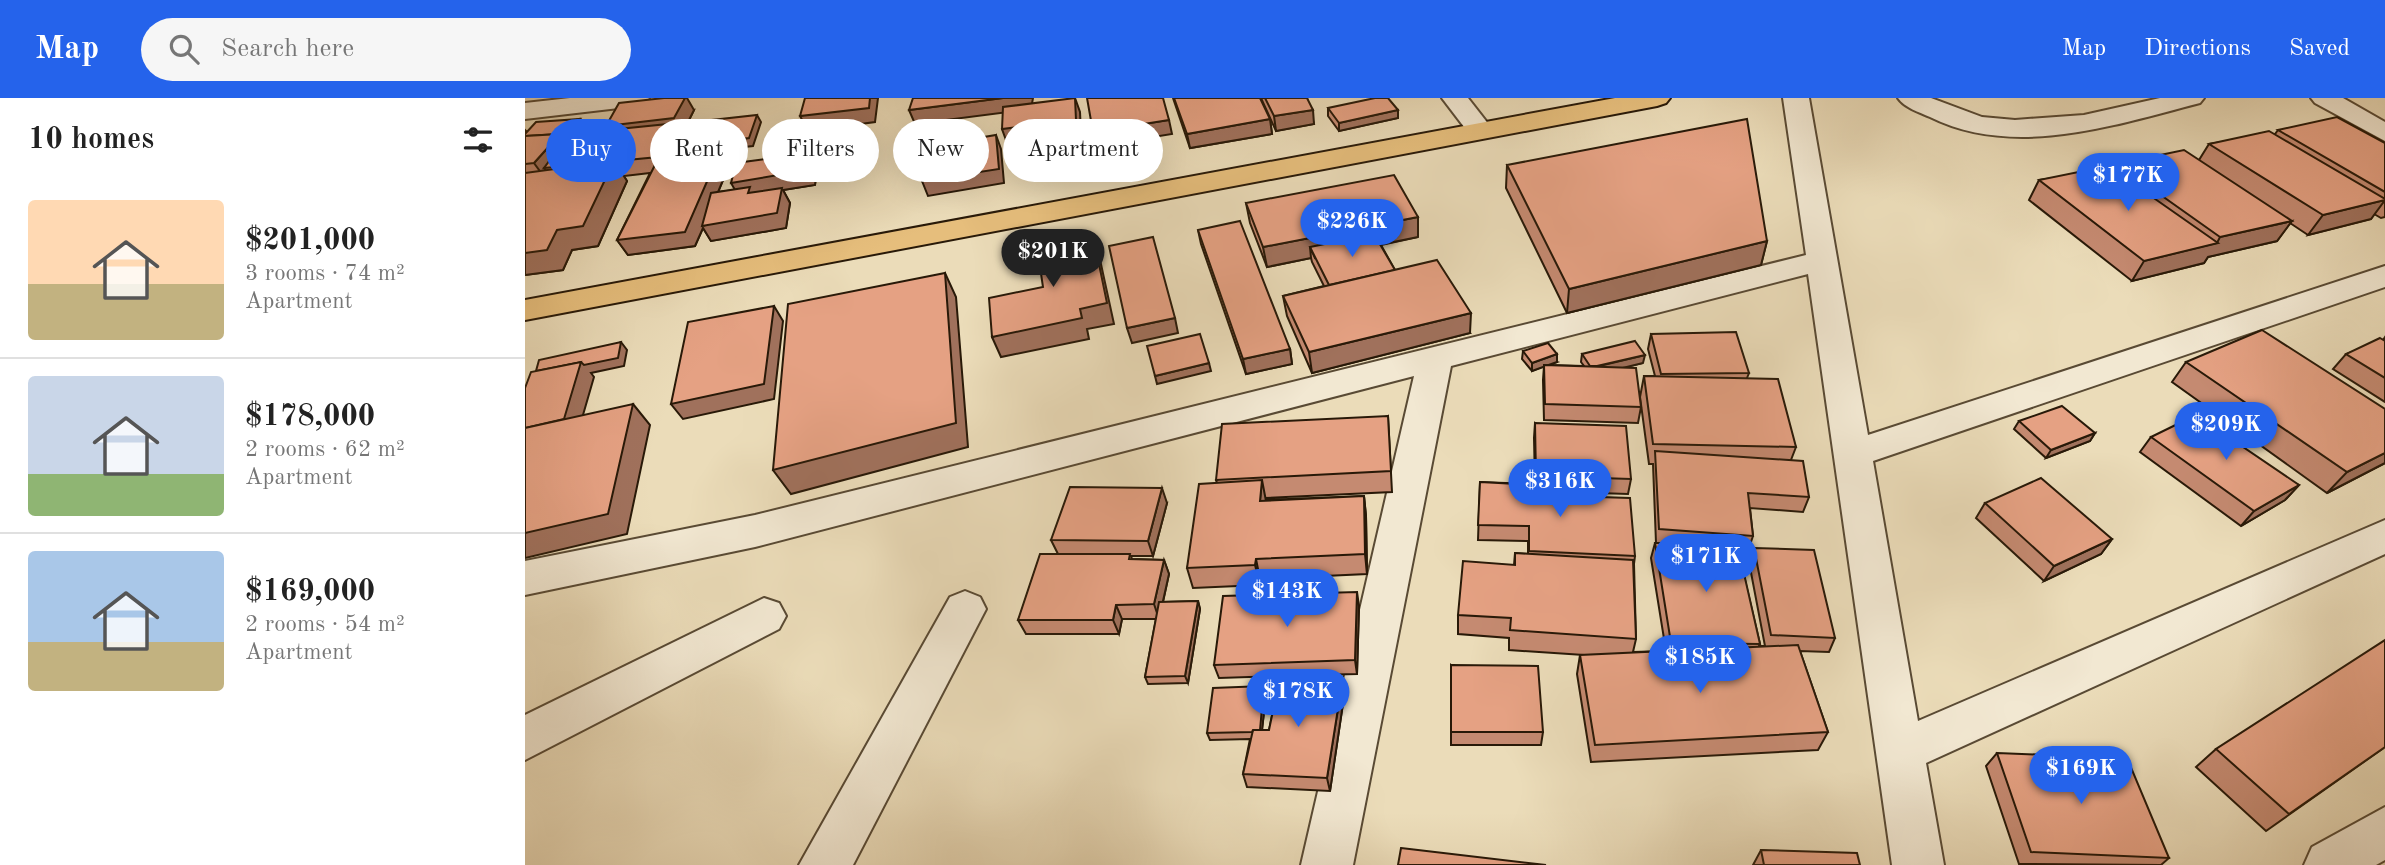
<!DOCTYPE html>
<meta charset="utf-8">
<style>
:root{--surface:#fff;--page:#f6f6f6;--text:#222;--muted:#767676;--line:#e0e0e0;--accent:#2563eb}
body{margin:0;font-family:"Old Standard TT",serif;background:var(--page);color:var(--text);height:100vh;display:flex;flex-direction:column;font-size:26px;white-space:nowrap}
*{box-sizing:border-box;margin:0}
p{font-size:23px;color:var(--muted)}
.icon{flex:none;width:38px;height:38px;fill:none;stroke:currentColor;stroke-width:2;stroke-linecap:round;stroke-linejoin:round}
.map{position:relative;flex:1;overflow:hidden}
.panel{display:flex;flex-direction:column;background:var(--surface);width:525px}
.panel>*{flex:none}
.banner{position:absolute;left:21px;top:21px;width:665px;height:63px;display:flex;gap:14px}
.price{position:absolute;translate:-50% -60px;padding:0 16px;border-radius:24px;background:var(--accent);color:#fff;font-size:23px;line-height:46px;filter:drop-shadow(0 2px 4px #0008)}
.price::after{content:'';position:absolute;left:50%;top:42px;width:21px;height:16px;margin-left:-10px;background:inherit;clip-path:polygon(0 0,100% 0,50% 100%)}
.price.on{background:#222;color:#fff}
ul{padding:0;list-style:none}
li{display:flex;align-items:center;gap:21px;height:175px;padding:0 28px}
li+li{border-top:2px solid var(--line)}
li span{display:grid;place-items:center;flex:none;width:196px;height:140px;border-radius:7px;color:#555}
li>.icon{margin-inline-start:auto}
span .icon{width:84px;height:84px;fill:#fffc;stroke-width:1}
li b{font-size:30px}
h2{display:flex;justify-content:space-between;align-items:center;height:84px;padding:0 28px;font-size:30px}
.pill{padding:0 24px;border-radius:32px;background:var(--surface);box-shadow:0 7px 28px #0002;font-size:24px;line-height:63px}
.pill.on{background:var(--accent);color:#fff}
header{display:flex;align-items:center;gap:42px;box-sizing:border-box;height:98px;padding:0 35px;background:var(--accent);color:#fff}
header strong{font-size:33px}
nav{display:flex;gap:38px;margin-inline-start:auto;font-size:24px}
.search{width:490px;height:63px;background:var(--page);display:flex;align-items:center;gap:18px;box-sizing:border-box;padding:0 24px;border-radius:38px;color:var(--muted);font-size:26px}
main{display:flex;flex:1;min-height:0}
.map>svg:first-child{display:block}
</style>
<header>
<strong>Map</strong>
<div class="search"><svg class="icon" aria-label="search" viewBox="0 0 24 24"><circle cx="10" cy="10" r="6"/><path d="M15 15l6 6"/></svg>Search here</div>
<nav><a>Map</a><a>Directions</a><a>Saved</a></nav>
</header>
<main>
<section class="panel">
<h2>10 homes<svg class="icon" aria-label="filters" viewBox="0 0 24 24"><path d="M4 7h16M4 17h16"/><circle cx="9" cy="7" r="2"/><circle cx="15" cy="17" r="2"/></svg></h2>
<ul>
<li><span style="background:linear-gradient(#ffd9b3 60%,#c2b280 0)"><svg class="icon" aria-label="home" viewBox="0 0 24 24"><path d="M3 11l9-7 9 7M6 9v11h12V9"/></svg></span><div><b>$201,000</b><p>3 rooms · 74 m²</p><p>Apartment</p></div></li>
<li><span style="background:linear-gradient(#c9d6e8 70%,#8fb573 0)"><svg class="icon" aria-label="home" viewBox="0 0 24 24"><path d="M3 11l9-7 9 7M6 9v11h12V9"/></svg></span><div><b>$178,000</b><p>2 rooms · 62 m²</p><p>Apartment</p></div></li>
<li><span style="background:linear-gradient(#a9c7e8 65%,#c2b280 0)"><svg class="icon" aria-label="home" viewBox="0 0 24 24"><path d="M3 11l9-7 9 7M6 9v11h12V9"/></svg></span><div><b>$169,000</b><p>2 rooms · 54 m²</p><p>Apartment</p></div></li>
</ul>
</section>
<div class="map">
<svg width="1860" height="767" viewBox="0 0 1860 767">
<rect width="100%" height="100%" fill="#ebdcb9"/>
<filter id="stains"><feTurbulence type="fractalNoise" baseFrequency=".00286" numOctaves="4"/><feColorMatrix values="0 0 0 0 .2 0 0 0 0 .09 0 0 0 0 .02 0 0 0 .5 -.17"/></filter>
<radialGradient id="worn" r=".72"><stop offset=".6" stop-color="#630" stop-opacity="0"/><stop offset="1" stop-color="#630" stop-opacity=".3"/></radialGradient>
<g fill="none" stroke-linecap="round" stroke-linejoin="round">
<defs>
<g id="minor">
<polygon points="45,0 124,0 120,5 111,8 0,21 0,5"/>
<polygon points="917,0 943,0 968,32 964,38 946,38"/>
<polygon points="1258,0 1284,0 1343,337 1860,168 1860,189 1348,363 1393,623 1860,422 1860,456 1401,665 1419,767 1367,767 1283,176 926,268 828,767 776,767 889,278 230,449 0,497 0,463 230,417 1281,157"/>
<path d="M1373 0H1406L1457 19 1490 22 1559 17 1635 0H1679L1675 5C1590 27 1489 61 1405 19 1394 14 1380 10 1373 0Z"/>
<polygon points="1786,0 1818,0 1860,24 1860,43 1790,5"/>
<polygon points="440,493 455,499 461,511 328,767 274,767 425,499"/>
<polygon points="239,500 254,505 261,518 254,531 0,662 0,617"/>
<polygon points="1860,709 1860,762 1851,767 1779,767 1787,749"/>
</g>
<polygon id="highway" points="1090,0 1145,0 1141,5 1132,8 0,222 0,202"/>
</defs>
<!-- minor casing -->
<use href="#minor" stroke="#594a34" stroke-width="4"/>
<!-- highway casing -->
<use href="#highway" stroke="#281908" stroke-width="4"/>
<!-- minor -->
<use href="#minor" fill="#f2e8d2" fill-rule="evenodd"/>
<!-- highway -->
<use href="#highway" fill="#e6be7c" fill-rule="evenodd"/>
</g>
<!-- wall -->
<g fill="#c58a71" stroke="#281908" stroke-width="2">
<polygon points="648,0 735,0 745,21 747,36 665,50"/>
<polygon points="736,0 782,0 789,26 751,33"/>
<polygon points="803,10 873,12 873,20 814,33 803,18"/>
<polygon points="169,12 158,34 161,40 149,61 194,56 203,70 193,94 210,92 240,61 287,42 294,56 290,87 258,92 265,105 261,130 186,143 178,130 170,148 103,157 92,142 125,75 99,78 102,83 73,148 47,152 38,172 0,177 0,32 2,34 55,21 61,29 56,34 83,32"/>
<polygon points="1753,32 1860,45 1860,119 1856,120 1849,116 1846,121 1783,137 1765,125 1752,143 1683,159 1679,165 1607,183 1504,102 1514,82 1589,72 1592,66 1674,62 1684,46 1750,36"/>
<polygon points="982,67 1242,143 1236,167 1042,215 981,90"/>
<polygon points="721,105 893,139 856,147 870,172 945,235 787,275 762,218 758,198 799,188 787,164 786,160 742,169 725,125"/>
<polygon points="673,132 765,251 767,266 721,276 676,146"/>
<polygon points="1126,236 1224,275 1222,280 1271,349 1266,362 1284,399 1278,414 1225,410 1228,438 1223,453 1213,452 1235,546 1234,548 1240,548 1224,464 1229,450 1310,540 1304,554 1275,553 1303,634 1293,652 1066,664 1052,576 1055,557 1059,557 984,552 984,540 933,536 933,517 989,467 990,455 1003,456 1003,443 953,442 955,384 1010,386 1009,340 1010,325 1106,381 1103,396 1013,393 1013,397 1110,458 1109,466 1111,541 1108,554 1141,553 1126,460 1130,445 1131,445 1128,366 1124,366 1115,299 1119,278 1130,278 1123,251"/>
<polygon points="1860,239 1860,304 1808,271 1821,256 1858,242"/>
<polygon points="998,253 1032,264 1023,267 1059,268 1056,264 1057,256 1118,265 1101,269 1116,309 1113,325 1019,322 1018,282 1019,268 1007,273 997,261"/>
<polygon points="1661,264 1860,365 1802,395 1647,284"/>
<polygon points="863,318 867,394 741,400 741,402 839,398 841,418 842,476 735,481 735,487 668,490 662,470 692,385 691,382"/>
<polygon points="1494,323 1570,335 1565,343 1521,360 1489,331"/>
<polygon points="1626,339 1774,387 1760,402 1716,428 1615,354"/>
<polygon points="642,405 628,458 606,458 607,461 639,462 644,476 638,504 673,503 675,511 663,585 623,586 620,579 631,521 597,521 594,536 501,536 493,522 533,456 526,442"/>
<polygon points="1460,405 1587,441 1576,456 1519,483 1451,420"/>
<polygon points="834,508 832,576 790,577 820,592 805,693 722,689 718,676 725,641 685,642 682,635 741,596 737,632 744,632 755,578 694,580 689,567"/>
<polygon points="926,567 1018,634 1016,647 926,647"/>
<polygon points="1860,649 1741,733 1671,669 1691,651"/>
<polygon points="1472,655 1644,760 1636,767 1494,766 1461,668"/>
<polygon points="1236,752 1335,767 1228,767"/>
</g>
<!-- shaded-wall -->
<g fill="#a0715c" stroke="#281908" stroke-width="2">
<polygon points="160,0 162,0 169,12 158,34 161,40 142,74 133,59 90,42 81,28"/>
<polygon points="345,0 353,0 350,24 283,33 275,18"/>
<polygon points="478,0 508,0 506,11 390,26 384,12"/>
<polygon points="550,0 555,14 556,36 482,45 477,31"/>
<polygon points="788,12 789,26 751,33 749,18"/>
<polygon points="873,12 873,20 814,33 814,25"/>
<polygon points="232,17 236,24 228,48 182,53 178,46"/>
<polygon points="55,21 61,29 44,48 39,40"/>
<polygon points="745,21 747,36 665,50 662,36"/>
<polygon points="644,22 647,36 572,48 568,34"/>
<polygon points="556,28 560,42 564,74 509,82 504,67"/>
<polygon points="35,36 45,50 19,70 23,76 20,80 9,65"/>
<polygon points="471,37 476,51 479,85 403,98 397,83"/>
<polygon points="287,42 294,56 290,87 258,92 265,105 261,130 186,143 178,130 170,148 103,157 92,142 194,56 203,70 179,128 214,99 206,85"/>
<polygon points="89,63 102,83 73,148 47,152 38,172 0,177 0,155 32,132"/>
<polygon points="1860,102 1846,121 1783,137 1798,117"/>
<polygon points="893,119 893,139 790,160 785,149 786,160 742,169 738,149"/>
<polygon points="1767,123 1752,143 1683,159 1679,165 1607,183 1619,163 1692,145 1695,139"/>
<polygon points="568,137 574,157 589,226 562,231 564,241 476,259 467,239 555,211"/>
<polygon points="1242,143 1236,167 1042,215 1044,191"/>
<polygon points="420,175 431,199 443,349 266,396 248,372"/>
<polygon points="249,208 258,223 249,301 158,321 146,306"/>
<polygon points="946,215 945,235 787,275 784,254"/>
<polygon points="650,220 653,235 607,245 602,230"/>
<polygon points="96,244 102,252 99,268 66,275 69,279 51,341 17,286 56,264"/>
<polygon points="765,251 767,266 721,276 718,261"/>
<polygon points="1032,256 1032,264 1007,273 1007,265"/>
<polygon points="1120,257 1118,265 1065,278 1066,270"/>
<polygon points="684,265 686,273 632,286 630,278"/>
<polygon points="108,306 125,327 102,436 0,460 0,435"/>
<polygon points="1570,335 1565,343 1521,360 1526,352"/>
<polygon points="1860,355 1860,365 1802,395 1822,374"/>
<polygon points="737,382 741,403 735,403"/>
<polygon points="1774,387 1760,402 1716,428 1729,413"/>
<polygon points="637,390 642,405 628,458 623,443"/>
<polygon points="839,398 841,418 842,476 840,456"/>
<polygon points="1587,441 1576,456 1519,483 1529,468"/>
<polygon points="731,461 735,481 735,487 730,467"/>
<polygon points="639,462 644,476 634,521 629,506"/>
<polygon points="832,494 834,508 832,576 830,562"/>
<polygon points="673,503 675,511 663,585 660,578"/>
<polygon points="591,507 597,521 594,536 588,522"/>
<polygon points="818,579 820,592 805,693 802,680"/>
<polygon points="739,588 741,596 736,641 734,634"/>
</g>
<!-- building -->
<g fill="#e5a183" stroke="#281908" stroke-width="2">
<polygon points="139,0 160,0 149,20 81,28 94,5"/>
<polygon points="280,0 345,0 344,10 275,18"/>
<polygon points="388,0 478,0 384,12"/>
<polygon points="550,0 551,22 477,31 478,9"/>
<polygon points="562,0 638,0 644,22 568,34"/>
<polygon points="649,0 735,0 745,21 662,36"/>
<polygon points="740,0 782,0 788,12 749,18"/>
<polygon points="850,0 863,0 873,12 814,25 803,10"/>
<polygon points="232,17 224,40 178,46 187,22"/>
<polygon points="1812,19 1860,45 1860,94 1753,32"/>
<polygon points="55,21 39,40 35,36 0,38 0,36 11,24"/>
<polygon points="1222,21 1242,143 1044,191 982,67"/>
<polygon points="153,25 133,59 19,70 44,36"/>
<polygon points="556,28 560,59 504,67 503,47 516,45 515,34"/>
<polygon points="1744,33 1860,101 1860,102 1798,117 1684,46"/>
<polygon points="35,36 9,65 0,66 0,38"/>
<polygon points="471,37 474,71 397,83 398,49"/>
<polygon points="287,42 283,72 206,85 211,65 240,61 242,49"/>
<polygon points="1659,52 1767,123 1695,139 1592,66"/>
<polygon points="194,56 160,134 92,142 132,63"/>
<polygon points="89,63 58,128 32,132 22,152 0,155 0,75"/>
<polygon points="1583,68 1693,145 1619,163 1514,82"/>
<polygon points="869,77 893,119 738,149 721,105"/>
<polygon points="225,89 223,95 257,90 252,115 177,128 186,95"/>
<polygon points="715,123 765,251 718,261 673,132"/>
<polygon points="849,136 870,172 804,187 785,149"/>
<polygon points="568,137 582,205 555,211 557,220 467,239 464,200 518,189 512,148"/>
<polygon points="628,139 650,220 602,230 584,148"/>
<polygon points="912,162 946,215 784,254 758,198"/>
<polygon points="420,175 431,325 248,372 263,206"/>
<polygon points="249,208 239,286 146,306 163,224"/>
<polygon points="1737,232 1860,311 1860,355 1822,374 1661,264"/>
<polygon points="1211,234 1224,275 1136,276 1126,236"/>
<polygon points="675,236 684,265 630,278 622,248"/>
<polygon points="1855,240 1860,243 1860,280 1821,256"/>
<polygon points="1110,243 1120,257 1072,268 1065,268 1057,256"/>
<polygon points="96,244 93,260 59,267 56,264 11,273 14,262"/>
<polygon points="1023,245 1032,256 1007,265 998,253"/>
<polygon points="56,264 39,321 0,330 0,290 6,274"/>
<polygon points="1019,267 1111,270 1116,309 1020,306"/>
<polygon points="1119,278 1253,281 1271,349 1128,346"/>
<polygon points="108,306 83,416 0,435 0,330"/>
<polygon points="1537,308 1570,335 1526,352 1494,323"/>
<polygon points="1671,317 1774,387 1729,413 1626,339"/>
<polygon points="863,318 866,373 691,382 697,326"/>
<polygon points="1010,325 1101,328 1106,381 1011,378"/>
<polygon points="1130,353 1278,363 1284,399 1223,395 1228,438 1134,431"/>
<polygon points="1516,380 1587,441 1529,468 1460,405"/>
<polygon points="737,382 735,403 839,398 840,456 731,461 730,467 662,470 674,386"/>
<polygon points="955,384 1013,387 1013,397 1105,400 1110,458 1004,453 1004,428 953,427"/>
<polygon points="545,389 637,390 623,443 526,442"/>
<polygon points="1130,445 1212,445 1235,546 1146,545"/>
<polygon points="1229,450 1289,452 1310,540 1246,537"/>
<polygon points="990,455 1108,462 1111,541 985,532 986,520 933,517 938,463 990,467"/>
<polygon points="515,456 605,456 604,461 639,462 629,506 591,507 588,522 493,522"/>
<polygon points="832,494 830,562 689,567 698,498"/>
<polygon points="673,503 660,578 620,579 634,504"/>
<polygon points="1860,542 1860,649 1764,716 1691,651"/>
<polygon points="1273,547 1303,634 1070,647 1055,557"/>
<polygon points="926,567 1013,568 1018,634 926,634"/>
<polygon points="756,575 818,579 802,680 718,676 728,632 744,632"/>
<polygon points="739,588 735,632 728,632 727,634 682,635 688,590"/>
<polygon points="1472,655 1602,660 1644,760 1506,754"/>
<polygon points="876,750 1021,767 873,767"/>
<polygon points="1236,752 1332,755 1335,767 1239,767"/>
</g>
<rect width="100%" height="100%" filter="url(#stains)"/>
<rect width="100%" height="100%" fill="url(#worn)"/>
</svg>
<b class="price" style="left:1603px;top:115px">$177K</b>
<b class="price" style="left:827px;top:161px">$226K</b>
<b class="price on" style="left:528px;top:191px">$201K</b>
<b class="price" style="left:1701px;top:364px">$209K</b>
<b class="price" style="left:1035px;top:421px">$316K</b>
<b class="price" style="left:1181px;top:496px">$171K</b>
<b class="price" style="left:762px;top:531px">$143K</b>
<b class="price" style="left:1175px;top:597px">$185K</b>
<b class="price" style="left:773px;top:631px">$178K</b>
<b class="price" style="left:1556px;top:708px">$169K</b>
<div class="banner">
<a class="pill on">Buy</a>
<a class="pill">Rent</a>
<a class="pill">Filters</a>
<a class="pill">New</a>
<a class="pill">Apartment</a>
</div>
</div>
</main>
